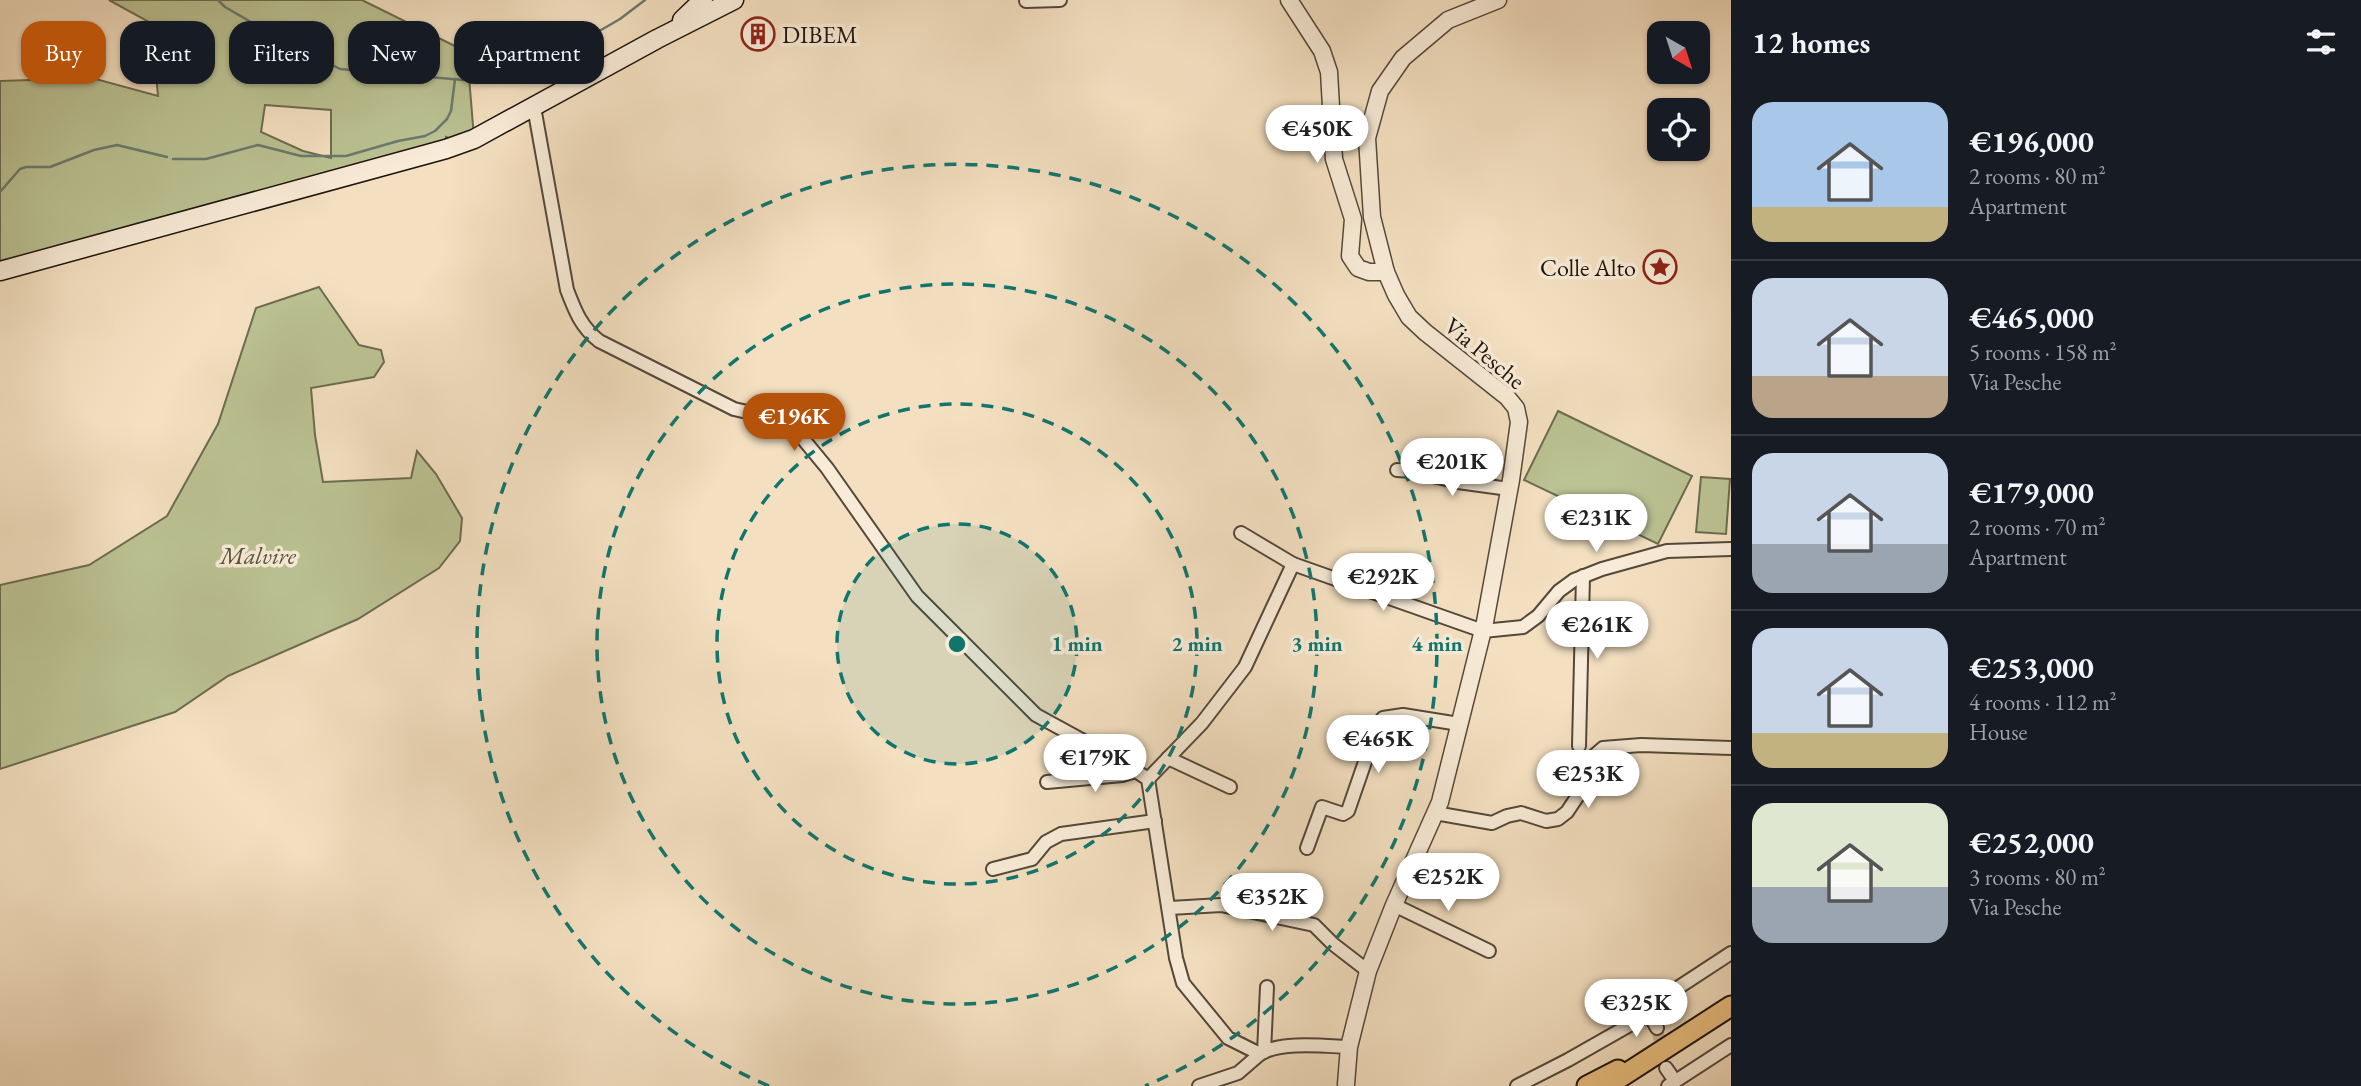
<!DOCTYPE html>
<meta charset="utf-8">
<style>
:root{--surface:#171b24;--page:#20242c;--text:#f1f3f6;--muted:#9ea1a6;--line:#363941;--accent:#b45309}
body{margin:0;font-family:"EB Garamond",serif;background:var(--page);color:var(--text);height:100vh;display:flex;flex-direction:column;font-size:26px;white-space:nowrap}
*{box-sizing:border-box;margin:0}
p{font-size:23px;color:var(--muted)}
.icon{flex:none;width:38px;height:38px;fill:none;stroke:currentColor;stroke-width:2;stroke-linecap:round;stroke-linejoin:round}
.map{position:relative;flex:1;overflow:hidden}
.sheet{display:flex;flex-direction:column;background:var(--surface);width:630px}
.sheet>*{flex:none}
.hud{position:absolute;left:21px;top:21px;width:665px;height:63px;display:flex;gap:14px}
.needle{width:46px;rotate:141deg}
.fabs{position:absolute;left:1647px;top:21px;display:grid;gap:14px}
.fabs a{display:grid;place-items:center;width:63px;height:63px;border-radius:14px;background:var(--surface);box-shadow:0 2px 5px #0004;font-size:35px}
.price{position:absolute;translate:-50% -60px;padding:0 16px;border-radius:24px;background:#fff;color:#222;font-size:23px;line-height:46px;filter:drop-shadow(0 2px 4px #0008)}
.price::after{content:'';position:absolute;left:50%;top:42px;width:21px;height:16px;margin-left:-10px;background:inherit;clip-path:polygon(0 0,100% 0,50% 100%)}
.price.active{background:var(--accent);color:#fff}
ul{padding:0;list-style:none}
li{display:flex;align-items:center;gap:21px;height:175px;padding:0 21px}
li+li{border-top:2px solid var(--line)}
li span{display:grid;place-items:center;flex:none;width:196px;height:140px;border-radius:21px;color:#555}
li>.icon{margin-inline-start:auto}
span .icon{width:84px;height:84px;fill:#fffc;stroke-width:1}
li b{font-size:30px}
h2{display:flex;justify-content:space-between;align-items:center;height:84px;padding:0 21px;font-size:30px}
.pill{padding:0 24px;border-radius:21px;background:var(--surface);box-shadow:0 2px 5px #0004;font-size:24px;line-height:63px}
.pill.active{background:var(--accent);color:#fff}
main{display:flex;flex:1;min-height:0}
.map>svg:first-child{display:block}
</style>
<main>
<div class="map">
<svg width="1731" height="1086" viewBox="0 0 1731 1086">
<rect width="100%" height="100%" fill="#f4e0c1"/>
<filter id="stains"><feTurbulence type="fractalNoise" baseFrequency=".00286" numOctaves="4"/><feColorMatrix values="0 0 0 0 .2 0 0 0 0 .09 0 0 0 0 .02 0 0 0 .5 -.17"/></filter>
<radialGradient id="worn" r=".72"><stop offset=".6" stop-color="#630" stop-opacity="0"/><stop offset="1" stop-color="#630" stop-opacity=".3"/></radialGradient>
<!-- green -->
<g fill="#bbc293" stroke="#6c6c50" stroke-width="2" fill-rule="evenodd">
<path d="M109 0H362L467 52 474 138 464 143 446 137V149L0 270V81L92 78 158 96 151 23ZM265 105 331 110V158L303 151 261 132Z"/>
<polygon points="319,287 359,345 381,350 384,362 374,377 311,388 315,435 323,482 411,478 417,451 436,474 462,518 460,541 439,568 358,619 228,676 175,712 0,769 0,585 89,565 167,516 218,424 256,308"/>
<polygon points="1558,411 1692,476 1658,544 1524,480"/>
<polygon points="1701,477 1730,479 1726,534 1696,532"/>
</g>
<!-- water -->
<polygon fill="#9cbdb1" stroke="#6a7a6f" stroke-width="2" points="35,48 81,50 80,73 34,72"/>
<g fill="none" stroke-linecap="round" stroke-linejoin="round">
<!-- shore -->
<polygon stroke="#5d695f" stroke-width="2" points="45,56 71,57 74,63 70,66 44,65 42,59"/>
<!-- stream -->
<g stroke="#6a7a6f" stroke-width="2.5">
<polyline points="218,0 225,7 256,25 340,69 463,80 522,71 551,59 620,19 645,0"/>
<polyline points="173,159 206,159 258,145 301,156 346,156 398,141 425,136 435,131 447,119 451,111 455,79"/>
<polyline points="0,192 20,169 26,167 50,167 94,150 117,145 167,157"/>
</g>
<!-- minor-tunnel -->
<polyline stroke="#c9b79d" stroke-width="12" stroke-dasharray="12 6" stroke-linecap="butt" points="1657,1028 1666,1068"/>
<defs>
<g id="minor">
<polyline points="1026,1 1060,0"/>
<path d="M534 107 567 290C575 311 581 327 599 341L734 409 778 419 789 425 799 434 827 468 917 596 1036 715 1122 762 1148 779 1176 958 1183 983 1228 1038 1260 1054C1280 1041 1325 1046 1349 1047"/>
<polyline points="1397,470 1413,471 1458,482 1509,489"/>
<polyline points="1241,533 1293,564 1483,631 1523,627 1538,616 1559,591 1574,580 1602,569 1667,551 1731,549"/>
<polyline points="1579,746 1583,576"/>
<polyline points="1168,758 1230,787"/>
<polyline points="1148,779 1202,723 1245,667 1293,564"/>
<polyline points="1047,782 1122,775 1135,771"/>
<polyline points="1435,813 1492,823 1507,816 1521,813 1546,821 1558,819 1567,812 1579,794 1595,755 1603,748 1641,745 1731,748"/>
<polyline points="1307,848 1322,807 1343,814 1348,811 1378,724 1383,718 1403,715 1459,724"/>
<polyline points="993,869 1032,859 1046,842 1061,834 1155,821"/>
<polyline points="1394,905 1489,951"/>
<polyline points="1170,908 1221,905 1314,925 1333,944 1368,971"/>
<polyline points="1649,1014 1657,1028"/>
<polyline points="1264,1052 1267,987"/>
<polyline points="1666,1068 1675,1081"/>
<polyline points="1199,1086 1238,1073 1260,1054"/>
<polyline points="1517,1086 1568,1060 1649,1014 1676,989 1731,953"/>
<polyline points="1668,1086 1731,1045"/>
</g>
<g id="tertiary">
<polyline points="1289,0 1322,51 1329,72 1334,159 1353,219 1350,256 1358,268 1369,272 1386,272"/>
<polyline points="1346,1084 1349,1047 1368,971 1394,905 1440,802 1485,622 1511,480 1519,422 1516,408 1507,397 1425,332 1409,317 1396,295 1386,272 1372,217 1367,138 1380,91 1403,58 1448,20 1498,0"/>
</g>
<g id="secondary">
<polyline points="682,20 703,0"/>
<polyline points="0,271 446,149 474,139 657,39 734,0"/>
</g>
<g id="trunk">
<polyline points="1587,1086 1618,1070"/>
<polyline points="1607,1086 1731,1006"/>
</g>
</defs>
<!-- minor casing -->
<use href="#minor" stroke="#54483a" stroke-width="16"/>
<!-- tertiary casing -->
<use href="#tertiary" stroke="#54483a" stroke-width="19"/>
<!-- secondary casing -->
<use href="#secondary" stroke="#1e150d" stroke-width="21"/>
<!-- trunk casing -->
<use href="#trunk" stroke="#1e150d" stroke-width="23"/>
<!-- minor -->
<use href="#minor" stroke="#f8ebd7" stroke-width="12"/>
<!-- tertiary -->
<use href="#tertiary" stroke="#f8ebd7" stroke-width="16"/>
<!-- secondary -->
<use href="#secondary" stroke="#f8ebd7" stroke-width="18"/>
<!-- trunk -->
<use href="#trunk" stroke="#eac080" stroke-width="19"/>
</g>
<!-- distance rings -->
<circle cx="957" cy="644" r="120" fill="#0f766e" fill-opacity=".12"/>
<g fill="none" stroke="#0f766e" stroke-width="3.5" stroke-dasharray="12 9">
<circle cx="957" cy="644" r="120"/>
<circle cx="957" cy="644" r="240"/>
<circle cx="957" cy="644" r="360"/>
<path d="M769 1086A480 480 0 1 1 1145 1086"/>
</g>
<!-- icons -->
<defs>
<symbol id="building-ring" viewBox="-11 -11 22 22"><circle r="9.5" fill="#f8ebd7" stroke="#8f2418" stroke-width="1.5"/><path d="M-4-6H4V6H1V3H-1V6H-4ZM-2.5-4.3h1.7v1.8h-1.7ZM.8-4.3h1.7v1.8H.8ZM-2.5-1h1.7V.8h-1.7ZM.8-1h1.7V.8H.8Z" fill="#8f2418"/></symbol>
<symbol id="sight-ring" viewBox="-11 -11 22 22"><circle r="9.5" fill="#f8ebd7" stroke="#8f2418" stroke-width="1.5"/><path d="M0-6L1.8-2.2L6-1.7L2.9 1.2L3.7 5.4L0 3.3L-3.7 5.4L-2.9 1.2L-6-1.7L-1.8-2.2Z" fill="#8f2418"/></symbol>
</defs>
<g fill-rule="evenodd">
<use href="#building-ring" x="739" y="15" width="38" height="38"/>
<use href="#sight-ring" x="1641" y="248" width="38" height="38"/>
</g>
<g text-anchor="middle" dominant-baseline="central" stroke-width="7" stroke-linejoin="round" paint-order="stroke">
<!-- poi labels -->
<g font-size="24" fill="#1e150d" stroke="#f8ebd7" text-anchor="start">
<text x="782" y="34">DIBEM</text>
<text x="1636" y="267" text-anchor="end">Colle Alto</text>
</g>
<!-- street labels -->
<g font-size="24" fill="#1e150d" stroke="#f8ebd7">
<text transform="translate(1485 353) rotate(40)">Via Pesche</text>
</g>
<!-- park labels -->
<g font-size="24" font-style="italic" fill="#55523c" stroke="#f8ebd7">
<text x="258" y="555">Malvire</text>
</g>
</g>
<circle cx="957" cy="644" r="10" fill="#0f766e" stroke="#f8ebd7" stroke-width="3.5"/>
<g font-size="21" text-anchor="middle" font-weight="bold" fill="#0f766e" stroke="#f8ebd7" stroke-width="7" stroke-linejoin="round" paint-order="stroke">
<text x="1077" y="651">1 min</text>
<text x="1197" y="651">2 min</text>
<text x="1317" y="651">3 min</text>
<text x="1437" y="651">4 min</text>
</g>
<rect width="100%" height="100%" filter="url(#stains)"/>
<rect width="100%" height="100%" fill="url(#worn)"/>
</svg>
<div class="fabs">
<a><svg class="needle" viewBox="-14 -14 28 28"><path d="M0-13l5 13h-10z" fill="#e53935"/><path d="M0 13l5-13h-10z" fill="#9ea1a6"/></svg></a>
<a><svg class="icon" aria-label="locate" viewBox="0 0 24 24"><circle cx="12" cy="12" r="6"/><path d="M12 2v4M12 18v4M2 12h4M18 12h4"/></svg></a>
</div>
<b class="price" style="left:1317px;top:165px">€450K</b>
<b class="price active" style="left:794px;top:453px">€196K</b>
<b class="price" style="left:1452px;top:498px">€201K</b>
<b class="price" style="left:1596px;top:554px">€231K</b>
<b class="price" style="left:1383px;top:613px">€292K</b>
<b class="price" style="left:1597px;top:661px">€261K</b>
<b class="price" style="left:1378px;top:775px">€465K</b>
<b class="price" style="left:1095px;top:794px">€179K</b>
<b class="price" style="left:1588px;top:810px">€253K</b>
<b class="price" style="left:1448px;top:913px">€252K</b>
<b class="price" style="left:1272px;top:933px">€352K</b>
<b class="price" style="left:1636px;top:1039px">€325K</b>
<div class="hud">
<a class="pill active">Buy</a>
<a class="pill">Rent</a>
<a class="pill">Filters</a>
<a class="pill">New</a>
<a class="pill">Apartment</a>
</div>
</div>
<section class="sheet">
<h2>12 homes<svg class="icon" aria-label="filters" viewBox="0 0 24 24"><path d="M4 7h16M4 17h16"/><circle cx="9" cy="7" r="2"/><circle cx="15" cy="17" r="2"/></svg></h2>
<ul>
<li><span style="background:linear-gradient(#a9c7e8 75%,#c2b280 0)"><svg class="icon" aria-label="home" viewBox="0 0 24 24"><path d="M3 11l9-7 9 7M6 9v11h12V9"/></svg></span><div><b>€196,000</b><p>2 rooms · 80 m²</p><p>Apartment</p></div></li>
<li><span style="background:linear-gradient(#c9d6e8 70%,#b9a48a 0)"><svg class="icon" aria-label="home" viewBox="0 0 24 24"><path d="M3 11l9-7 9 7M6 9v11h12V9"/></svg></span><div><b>€465,000</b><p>5 rooms · 158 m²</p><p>Via Pesche</p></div></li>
<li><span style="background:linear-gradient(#c9d6e8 65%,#9aa5b1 0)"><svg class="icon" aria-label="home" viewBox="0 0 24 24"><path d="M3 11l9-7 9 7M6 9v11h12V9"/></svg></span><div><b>€179,000</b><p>2 rooms · 70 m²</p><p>Apartment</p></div></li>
<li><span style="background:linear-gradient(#c9d6e8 75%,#c2b280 0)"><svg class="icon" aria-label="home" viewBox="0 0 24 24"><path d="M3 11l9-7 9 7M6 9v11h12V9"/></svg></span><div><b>€253,000</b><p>4 rooms · 112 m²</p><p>House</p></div></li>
<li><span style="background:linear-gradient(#dfe7d0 60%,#9aa5b1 0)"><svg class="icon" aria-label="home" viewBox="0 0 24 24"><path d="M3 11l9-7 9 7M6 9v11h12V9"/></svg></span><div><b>€252,000</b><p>3 rooms · 80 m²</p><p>Via Pesche</p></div></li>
</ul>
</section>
</main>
